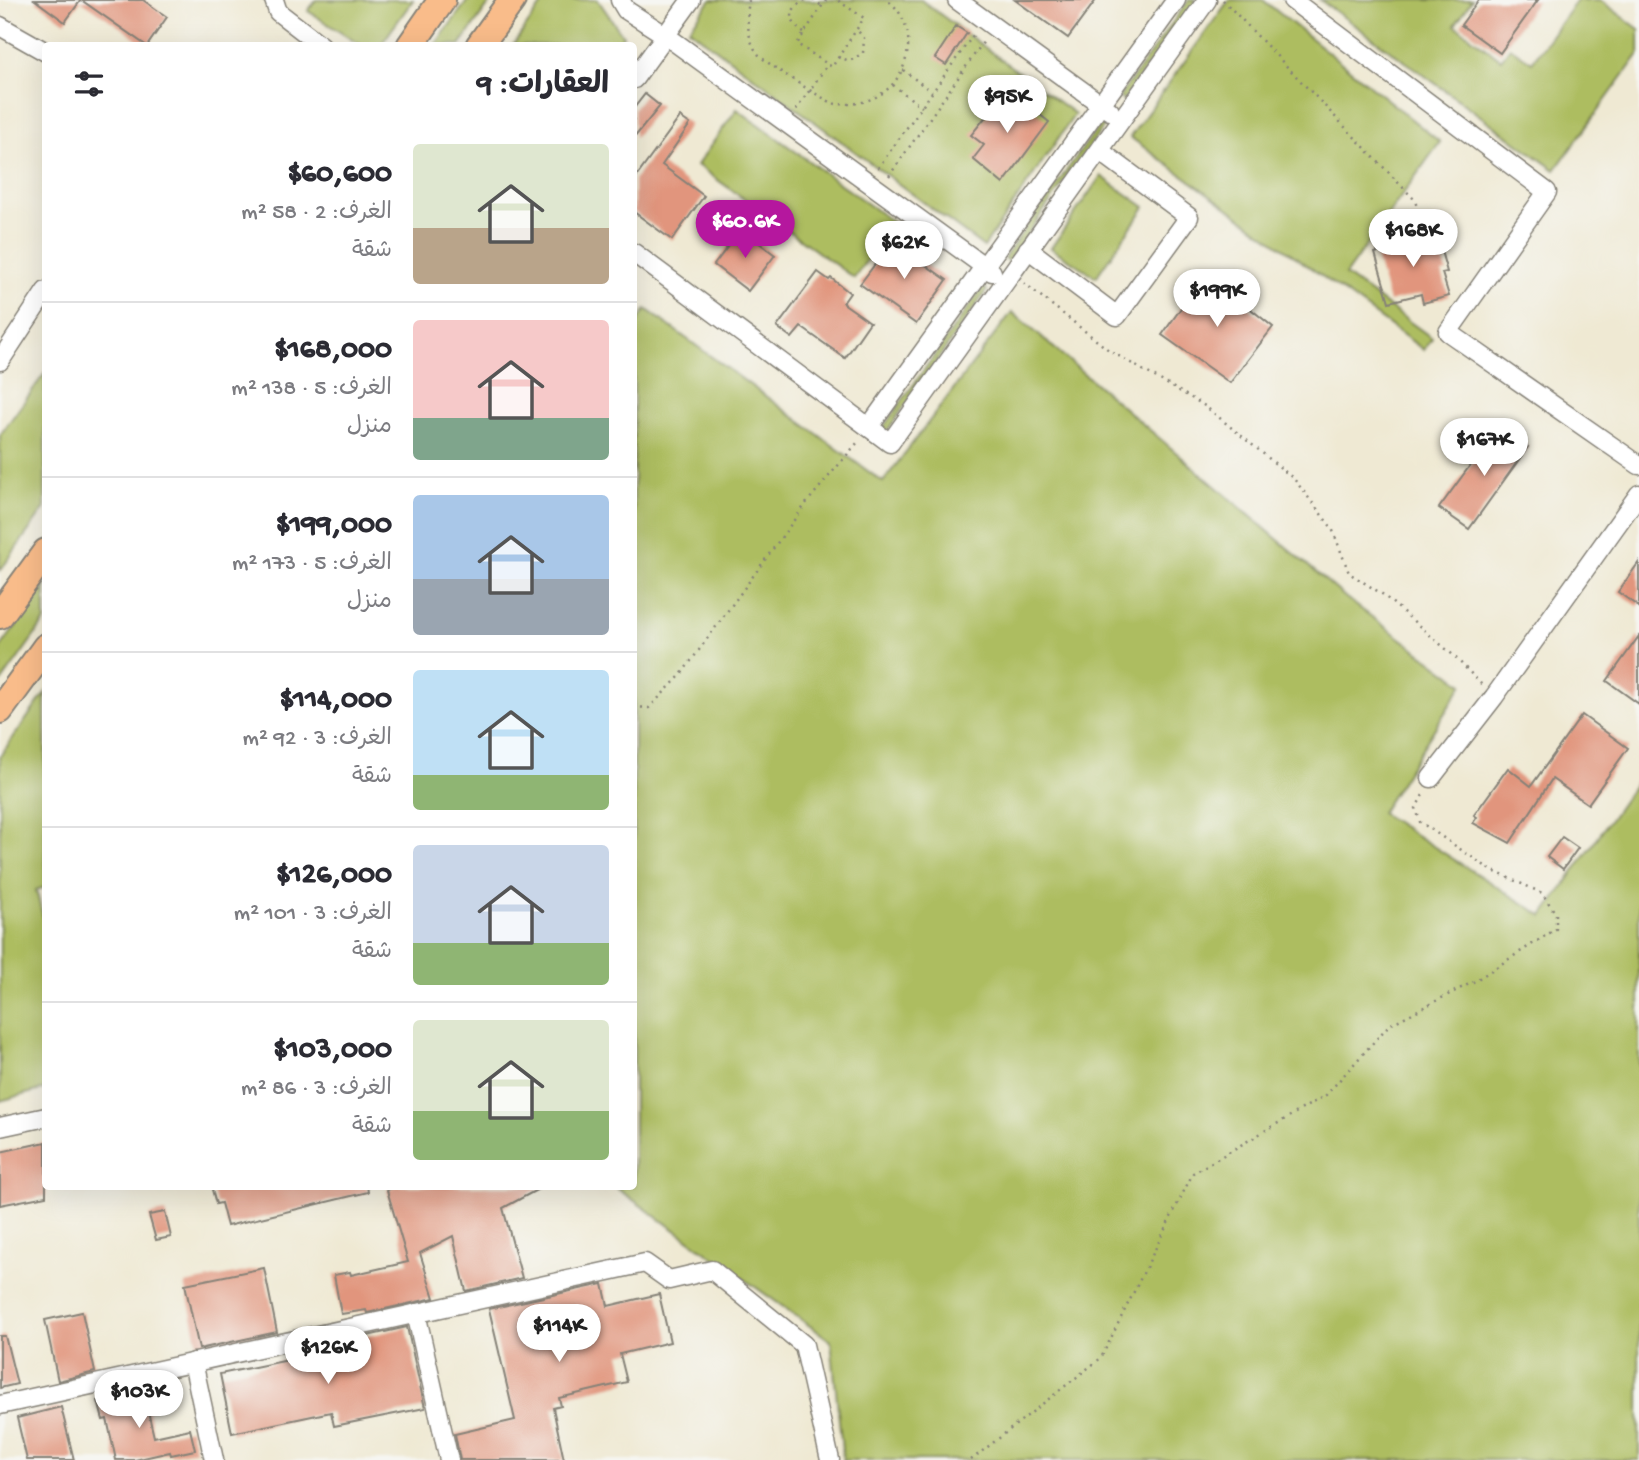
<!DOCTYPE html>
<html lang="ar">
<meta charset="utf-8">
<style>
:root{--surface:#fff;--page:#f2f2f3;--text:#2b2b33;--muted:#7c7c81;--line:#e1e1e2;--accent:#b5179e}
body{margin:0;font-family:"Gochi Hand","Playpen Sans Arabic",sans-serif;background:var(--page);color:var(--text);direction:rtl;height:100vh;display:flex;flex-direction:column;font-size:26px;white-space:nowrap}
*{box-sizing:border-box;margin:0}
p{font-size:23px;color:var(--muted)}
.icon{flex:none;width:38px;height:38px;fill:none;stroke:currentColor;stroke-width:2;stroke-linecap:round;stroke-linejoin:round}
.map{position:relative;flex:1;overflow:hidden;direction:ltr}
.side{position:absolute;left:42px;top:42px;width:595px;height:1148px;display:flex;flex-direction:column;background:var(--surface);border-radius:7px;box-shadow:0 7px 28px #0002;direction:rtl}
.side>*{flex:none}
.price{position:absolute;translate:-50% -60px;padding:0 16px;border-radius:24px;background:#fff;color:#222;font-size:23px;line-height:46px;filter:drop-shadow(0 2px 4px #0008)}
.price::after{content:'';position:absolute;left:50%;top:42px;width:21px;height:16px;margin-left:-10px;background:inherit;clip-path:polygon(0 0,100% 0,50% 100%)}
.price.current{background:var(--accent);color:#fff}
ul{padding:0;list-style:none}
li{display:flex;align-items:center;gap:21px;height:175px;padding:0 28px}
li+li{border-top:2px solid var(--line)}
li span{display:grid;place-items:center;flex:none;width:196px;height:140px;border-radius:7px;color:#555}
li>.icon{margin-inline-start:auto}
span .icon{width:84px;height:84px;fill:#fffc;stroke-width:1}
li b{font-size:30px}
h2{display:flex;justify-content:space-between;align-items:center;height:84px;padding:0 28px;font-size:30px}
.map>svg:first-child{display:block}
</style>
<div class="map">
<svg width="1639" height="1460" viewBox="0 0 1639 1460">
<rect width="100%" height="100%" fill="#f6f6f2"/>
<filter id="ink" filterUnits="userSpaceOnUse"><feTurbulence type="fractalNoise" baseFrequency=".0143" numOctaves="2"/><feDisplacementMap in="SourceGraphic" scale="14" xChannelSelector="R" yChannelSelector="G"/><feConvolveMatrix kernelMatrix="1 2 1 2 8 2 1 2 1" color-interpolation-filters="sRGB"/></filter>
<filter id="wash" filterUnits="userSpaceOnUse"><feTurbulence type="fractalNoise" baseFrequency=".00686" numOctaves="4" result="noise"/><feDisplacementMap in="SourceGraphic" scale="28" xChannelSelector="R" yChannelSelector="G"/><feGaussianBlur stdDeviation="1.57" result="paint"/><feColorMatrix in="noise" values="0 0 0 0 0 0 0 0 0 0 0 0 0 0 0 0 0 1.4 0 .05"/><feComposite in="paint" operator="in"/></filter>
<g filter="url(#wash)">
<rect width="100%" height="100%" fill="#efe9d3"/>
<!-- green -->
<g fill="#adbd60" stroke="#646c3e" stroke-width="2">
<polygon points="316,0 413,0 380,46 360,45 308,11"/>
<polygon points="468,0 492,0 460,45 435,45"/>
<polygon points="545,0 598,0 623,36 616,45 513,45"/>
<polygon points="711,0 921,0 1075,114 984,247 689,29"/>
<polygon points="1189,0 1196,0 1123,100 1119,97"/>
<polygon points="1229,0 1263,0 1440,142 1345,275 1432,338 1424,350 1130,137"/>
<polygon points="1320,0 1472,0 1455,25 1501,59 1510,47 1532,62 1577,0 1600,0 1639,29 1639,54 1555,170"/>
<polygon points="737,109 894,223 854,278 697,165"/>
<polygon points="1100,124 1104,126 1008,261 1004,258"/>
<polygon points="1101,176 1145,207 1096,277 1051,248"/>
<polygon points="983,287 987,290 886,432 882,429"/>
<polygon points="646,309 883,482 1012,312 1346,598 1463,684 1381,813 1543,916 1639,778 1639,1460 843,1460 831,1341 615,1187 634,1186 634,327"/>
<polygon points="45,373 45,508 0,571 0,435"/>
<polygon points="45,586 45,621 0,684 0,648"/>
<polygon points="45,693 46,887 36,890 46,928 45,1089 0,1101 0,756"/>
</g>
<g id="blocks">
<!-- building -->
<g fill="#e1957d">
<polygon points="35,0 143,0 167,17 147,46 81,0 65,22"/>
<polygon points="1015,0 1096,0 1068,38"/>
<polygon points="1479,0 1538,0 1500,53 1461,25"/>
<polygon points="956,26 967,33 946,65 935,58"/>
<polygon points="1008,89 1049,122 1003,184 973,159 984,145 971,135"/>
<polygon points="645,94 660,106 634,138 634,108"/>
<polygon points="680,117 690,124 662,165 704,196 672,240 634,212 634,180"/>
<polygon points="1427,228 1434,253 1441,251 1447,272 1442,273 1449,296 1423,303 1421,294 1389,302 1375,253 1404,245 1401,235"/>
<polygon points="741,229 775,255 748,291 714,265"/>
<polygon points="898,234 912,245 907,252 947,280 916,324 860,284"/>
<polygon points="818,272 829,280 831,278 850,293 843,303 870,322 845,358 801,327 792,338 777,327"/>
<polygon points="1206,273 1273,327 1230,383 1162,335"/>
<polygon points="1499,426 1528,447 1469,529 1439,508"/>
<polygon points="1639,562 1639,607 1618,592"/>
<polygon points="1639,636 1639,704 1607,681"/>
<polygon points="1582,715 1628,748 1588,804 1552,779 1510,843 1473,823 1477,817 1474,815 1508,768 1531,786"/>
<polygon points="1562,837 1578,848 1563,869 1547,857"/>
<polygon points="46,1142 46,1196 0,1205 0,1152"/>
<polygon points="211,1186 367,1186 368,1192 227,1226 221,1203 216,1204"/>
<polygon points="396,1186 544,1186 503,1208 522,1278 466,1291 453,1236 420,1253 434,1298 367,1313 366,1310 341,1314 334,1275 350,1272 351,1275 408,1262 387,1190"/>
<polygon points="165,1212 171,1237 156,1240 149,1215"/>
<polygon points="264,1268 277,1332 199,1349 185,1284"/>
<polygon points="603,1284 608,1306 659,1294 670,1342 620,1354 627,1382 559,1398 561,1406 553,1408 564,1460 460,1460 455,1434 515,1420 489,1309"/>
<polygon points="82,1312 95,1372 58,1381 45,1320"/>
<polygon points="407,1327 425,1408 334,1426 331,1412 232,1433 220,1374 313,1355 314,1359 366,1350 363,1337"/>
<polygon points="0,1336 5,1336 17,1384 0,1388"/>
<polygon points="143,1390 154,1437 190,1429 195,1450 171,1455 170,1452 135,1460 116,1460 107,1419 103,1420 98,1401"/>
<polygon points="61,1407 74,1460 27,1460 17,1418"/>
</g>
</g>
</g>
<g filter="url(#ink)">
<use href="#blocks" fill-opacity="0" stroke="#868278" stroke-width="2"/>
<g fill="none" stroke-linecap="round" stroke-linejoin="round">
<defs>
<g id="minor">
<polyline points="274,0 278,12 322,46"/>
<polyline points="620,0 626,10 665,35 992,272"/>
<polyline points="957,0 1110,111"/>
<polyline points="1292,0 1547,192 1448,332 1639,465"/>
<polyline points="0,26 46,52"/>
<polyline points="634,79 691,0"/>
<polyline points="1028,249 1117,316 1189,217 1100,151"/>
<polyline points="634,253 890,443 1207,0"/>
<polyline points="0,361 46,291"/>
<polyline points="869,427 1176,0"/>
<polyline points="1431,778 1494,697 1639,494"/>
<polyline points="0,1127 46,1117"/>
<polyline points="416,1313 449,1460"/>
<polyline points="193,1362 214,1460"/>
<polyline points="0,1405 645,1263 669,1280 712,1270 804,1345 830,1460"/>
</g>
<g id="highway">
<polyline points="410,46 442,0"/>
<polyline points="479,46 512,0"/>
<polyline points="0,615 46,552"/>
<polyline points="0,710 46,647"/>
</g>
</defs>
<!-- minor casing -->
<use href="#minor" stroke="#868278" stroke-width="21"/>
<!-- highway casing -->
<use href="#highway" stroke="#868278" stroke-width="30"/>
<!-- path -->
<g stroke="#868278" stroke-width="2.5" stroke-dasharray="2 5" stroke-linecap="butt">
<path d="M749 0C746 17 747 43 760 56 770 66 819 97 833 103 837 105 843 104 849 104 882 102 905 80 908 47 910 30 901 9 887 0"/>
<polyline points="813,0 822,6"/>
<polyline points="826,0 797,44 832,67 864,18 837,0"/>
<polyline points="1223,0 1413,198 1421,214"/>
<path d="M804 33C789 24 787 8 805 0"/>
<polyline points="838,57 850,61 863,53 864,38 857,30"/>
<polyline points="903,70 932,92"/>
<polyline points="893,85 922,107"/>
<polyline points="796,110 828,64"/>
<polyline points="878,168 974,34"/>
<polyline points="889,176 984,41"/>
<polyline points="1024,283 1110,351 1205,406 1294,479 1332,528 1349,573 1382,594 1453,655 1483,686"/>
<polyline points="634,707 649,708 680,676 808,501 858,442"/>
<polyline points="971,1460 1101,1358 1193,1173 1326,1095 1389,1025 1473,982 1556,929 1556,914 1542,893 1491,870 1420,822 1416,808 1424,793"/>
</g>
<!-- minor -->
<use href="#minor" stroke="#fff" stroke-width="18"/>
<!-- highway -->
<use href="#highway" stroke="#f9bc8a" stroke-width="26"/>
</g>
</g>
</svg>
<b class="price" style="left:1007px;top:135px">$95K</b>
<b class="price current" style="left:745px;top:260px">$60.6K</b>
<b class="price" style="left:1413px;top:269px">$168K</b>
<b class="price" style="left:904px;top:281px">$62K</b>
<b class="price" style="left:1217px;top:329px">$199K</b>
<b class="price" style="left:1484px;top:478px">$167K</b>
<b class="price" style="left:559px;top:1364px">$114K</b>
<b class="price" style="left:328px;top:1386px">$126K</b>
<b class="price" style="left:139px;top:1430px">$103K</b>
<section class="side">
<h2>العقارات: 9<svg class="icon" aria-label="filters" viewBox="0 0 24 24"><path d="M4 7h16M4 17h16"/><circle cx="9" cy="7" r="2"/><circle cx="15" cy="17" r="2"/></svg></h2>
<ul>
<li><span style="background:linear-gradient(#dfe7d0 60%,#b9a48a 0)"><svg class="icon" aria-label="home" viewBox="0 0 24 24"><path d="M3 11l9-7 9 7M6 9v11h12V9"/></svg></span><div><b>$60,600</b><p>الغرف: 2 · 58 m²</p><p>شقة</p></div></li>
<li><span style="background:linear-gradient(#f6c9c9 70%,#7fa58c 0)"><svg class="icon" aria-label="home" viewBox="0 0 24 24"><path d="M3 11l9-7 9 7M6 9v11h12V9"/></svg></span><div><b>$168,000</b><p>الغرف: 5 · 138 m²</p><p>منزل</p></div></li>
<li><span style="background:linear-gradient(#a9c7e8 60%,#9aa5b1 0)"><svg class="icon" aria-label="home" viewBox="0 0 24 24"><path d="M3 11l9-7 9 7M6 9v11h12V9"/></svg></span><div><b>$199,000</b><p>الغرف: 5 · 173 m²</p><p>منزل</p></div></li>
<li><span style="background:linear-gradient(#bfe0f5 75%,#8fb573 0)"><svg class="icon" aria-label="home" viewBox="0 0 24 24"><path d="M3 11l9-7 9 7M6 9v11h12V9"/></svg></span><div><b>$114,000</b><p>الغرف: 3 · 92 m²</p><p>شقة</p></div></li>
<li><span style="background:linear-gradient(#c9d6e8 70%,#8fb573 0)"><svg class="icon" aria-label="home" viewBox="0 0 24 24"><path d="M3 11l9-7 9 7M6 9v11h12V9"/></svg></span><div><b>$126,000</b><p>الغرف: 3 · 101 m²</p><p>شقة</p></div></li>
<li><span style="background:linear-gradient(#dfe7d0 65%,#8fb573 0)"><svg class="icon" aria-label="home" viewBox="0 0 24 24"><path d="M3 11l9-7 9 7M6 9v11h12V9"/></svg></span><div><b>$103,000</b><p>الغرف: 3 · 86 m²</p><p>شقة</p></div></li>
</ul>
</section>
</div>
